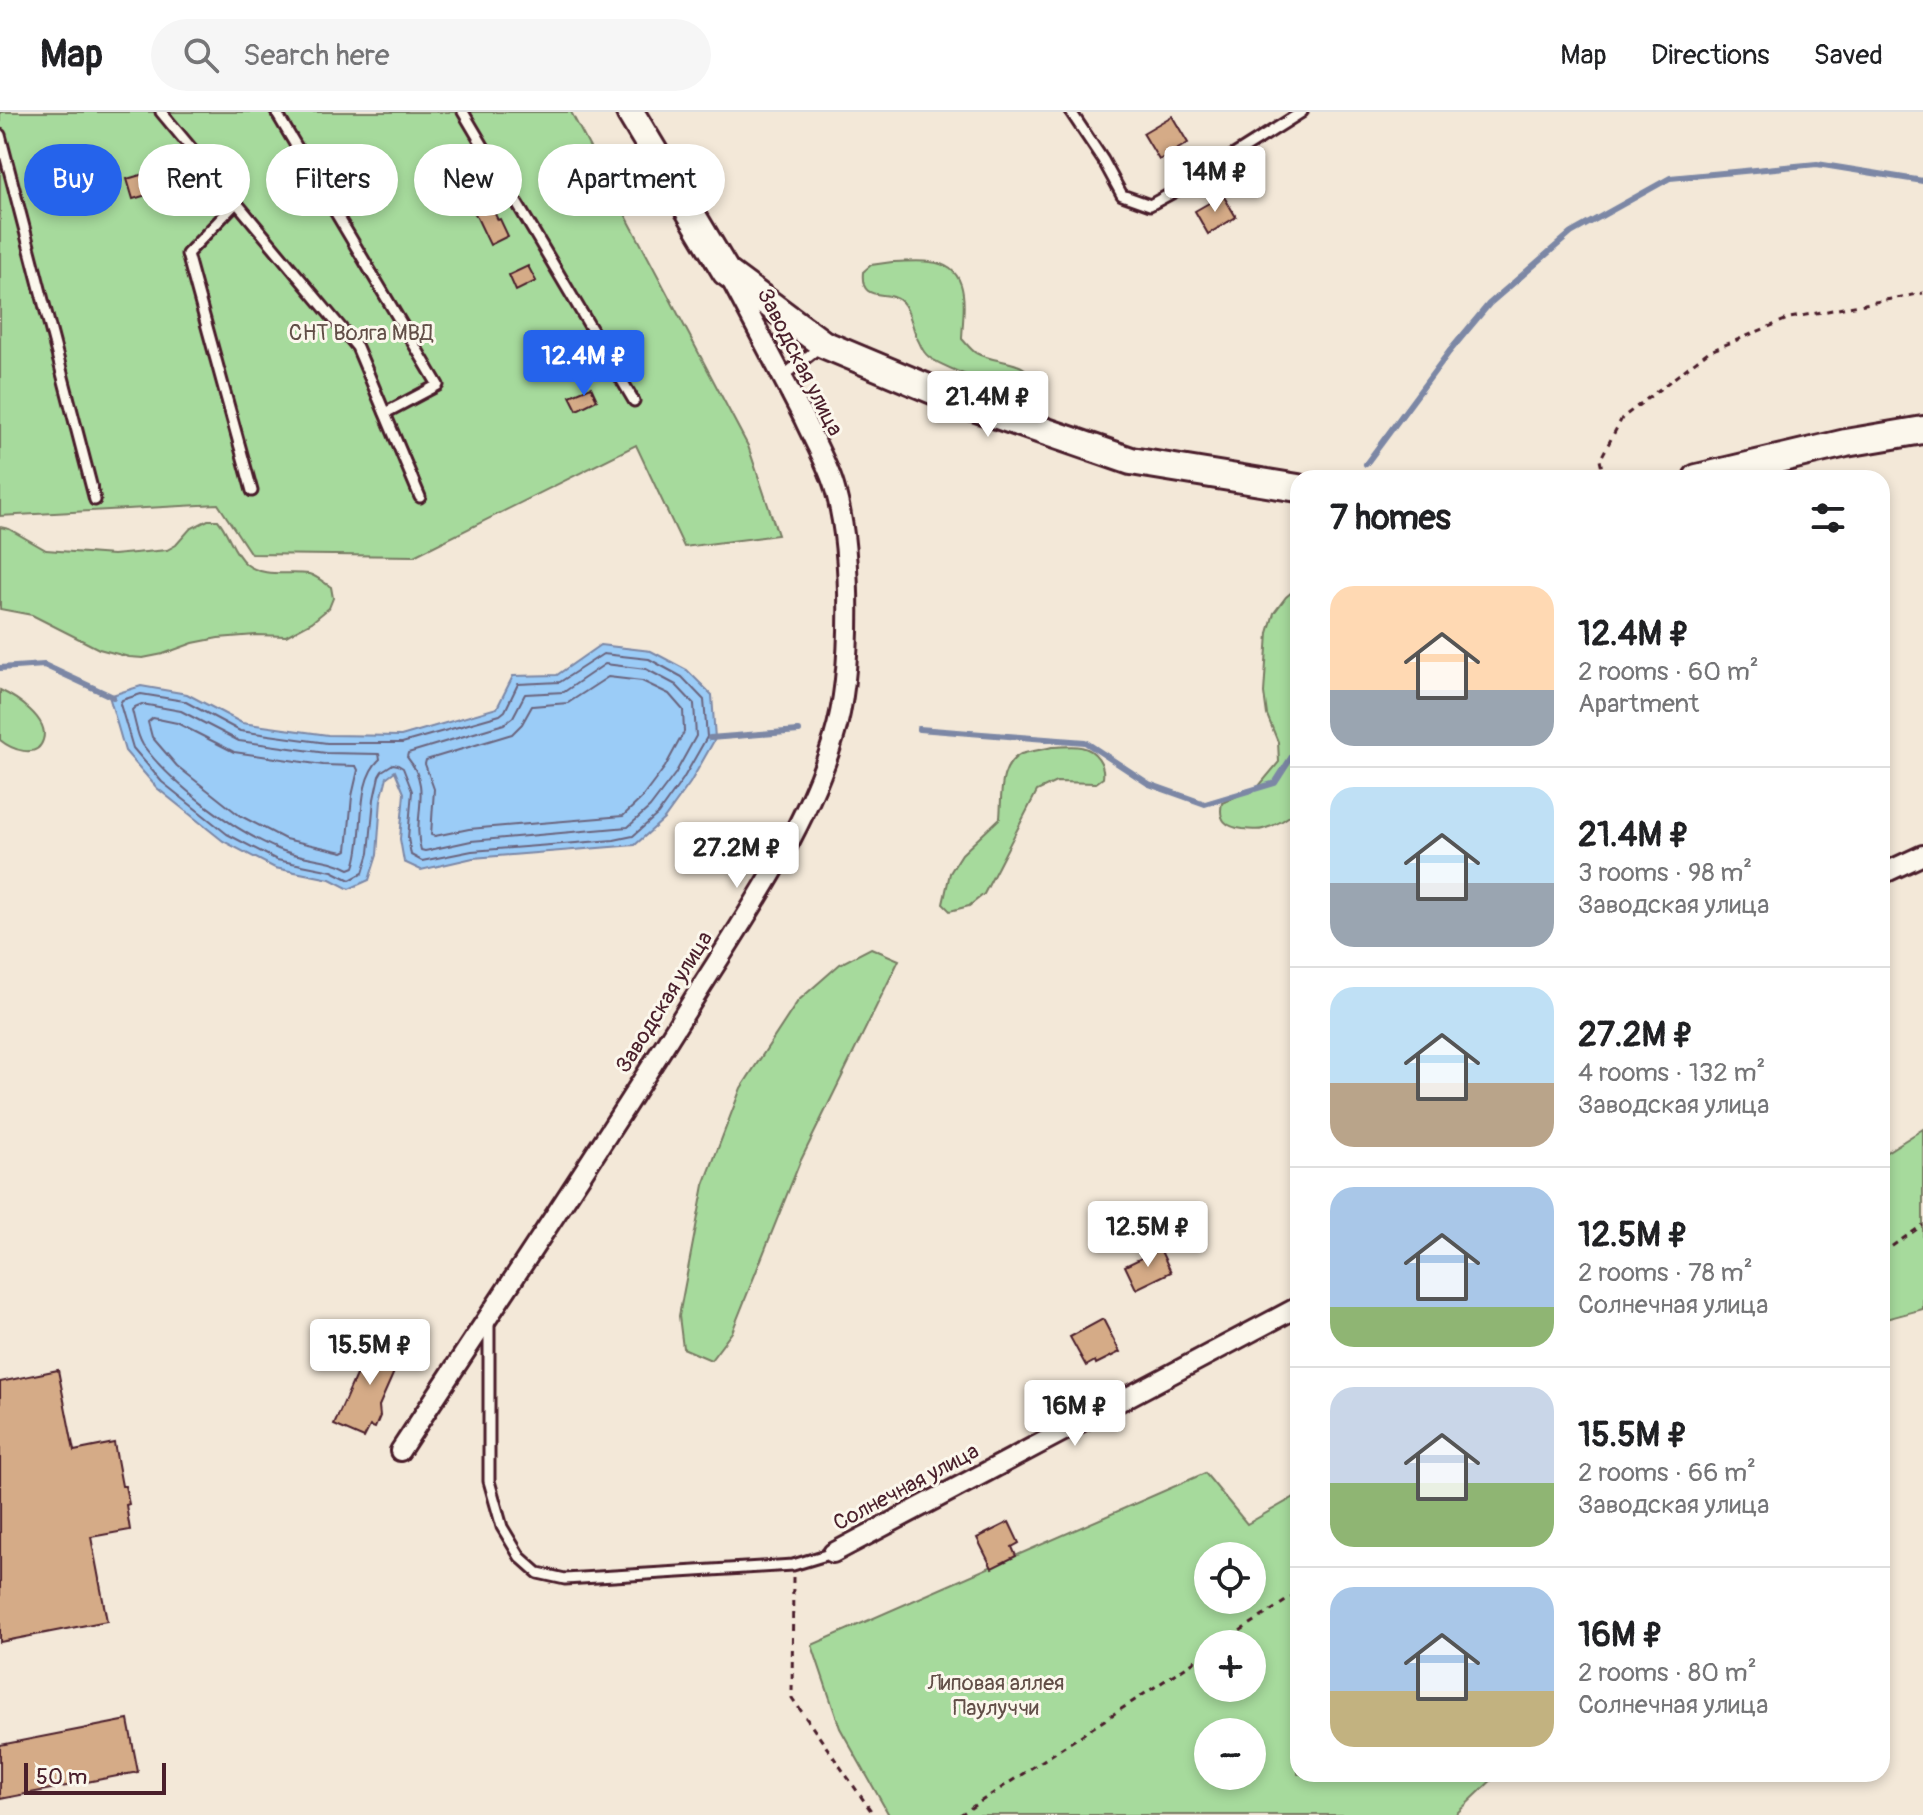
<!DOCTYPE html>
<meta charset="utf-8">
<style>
:root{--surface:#fff;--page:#f6f6f6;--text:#202124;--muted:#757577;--line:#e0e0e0;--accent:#2563eb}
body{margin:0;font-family:Pangolin,sans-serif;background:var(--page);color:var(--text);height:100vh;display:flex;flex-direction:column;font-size:30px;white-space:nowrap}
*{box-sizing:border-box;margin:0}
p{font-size:26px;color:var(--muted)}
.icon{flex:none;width:44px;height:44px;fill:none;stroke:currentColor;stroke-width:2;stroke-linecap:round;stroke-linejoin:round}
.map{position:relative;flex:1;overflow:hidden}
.panel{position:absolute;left:1290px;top:358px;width:600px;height:1312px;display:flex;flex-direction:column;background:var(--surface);border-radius:24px;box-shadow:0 4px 12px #0003}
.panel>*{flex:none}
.banner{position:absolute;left:24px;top:32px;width:760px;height:72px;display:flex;gap:16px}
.fabs{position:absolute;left:1194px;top:1430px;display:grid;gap:16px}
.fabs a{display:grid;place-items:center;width:72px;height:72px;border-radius:50%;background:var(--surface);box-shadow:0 4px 12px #0003;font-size:40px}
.scale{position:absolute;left:24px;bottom:20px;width:142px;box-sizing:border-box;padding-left:8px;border:4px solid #4a1f2b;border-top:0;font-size:22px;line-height:28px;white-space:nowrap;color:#4a1f2b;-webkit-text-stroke:6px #fbf7ec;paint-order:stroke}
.price{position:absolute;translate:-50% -68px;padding:0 18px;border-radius:8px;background:#fff;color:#222;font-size:26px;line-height:52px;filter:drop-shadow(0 2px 4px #0008)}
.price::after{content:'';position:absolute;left:50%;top:48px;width:24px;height:18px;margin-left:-12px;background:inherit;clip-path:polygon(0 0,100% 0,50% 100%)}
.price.on{background:var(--accent);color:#fff}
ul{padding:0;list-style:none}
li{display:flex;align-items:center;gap:24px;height:200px;padding:0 40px}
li+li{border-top:2px solid var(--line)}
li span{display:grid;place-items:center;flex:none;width:224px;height:160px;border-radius:24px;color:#555}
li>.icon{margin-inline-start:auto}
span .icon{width:96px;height:96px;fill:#fffc;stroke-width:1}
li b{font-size:34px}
h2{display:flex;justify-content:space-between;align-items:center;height:96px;padding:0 40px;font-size:34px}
.tag{padding:0 28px;border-radius:36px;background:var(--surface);box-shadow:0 4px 12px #0003;font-size:28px;line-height:72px}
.tag.on{background:var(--accent);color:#fff}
header{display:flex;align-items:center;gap:48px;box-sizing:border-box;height:112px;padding:0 40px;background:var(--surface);border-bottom:2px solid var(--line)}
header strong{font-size:38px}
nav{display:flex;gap:44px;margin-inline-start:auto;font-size:28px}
.search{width:560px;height:72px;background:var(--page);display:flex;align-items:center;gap:20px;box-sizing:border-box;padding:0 28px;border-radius:44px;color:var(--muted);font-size:30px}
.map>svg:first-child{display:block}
</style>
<header>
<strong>Map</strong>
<div class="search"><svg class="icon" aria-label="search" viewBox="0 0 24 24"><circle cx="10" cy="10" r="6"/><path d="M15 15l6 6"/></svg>Search here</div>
<nav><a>Map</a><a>Directions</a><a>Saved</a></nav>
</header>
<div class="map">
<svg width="1923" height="1703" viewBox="0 0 1923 1703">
<rect width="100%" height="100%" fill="#f3e8d8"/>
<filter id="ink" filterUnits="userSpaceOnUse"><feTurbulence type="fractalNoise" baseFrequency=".0125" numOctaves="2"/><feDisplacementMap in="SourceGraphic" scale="16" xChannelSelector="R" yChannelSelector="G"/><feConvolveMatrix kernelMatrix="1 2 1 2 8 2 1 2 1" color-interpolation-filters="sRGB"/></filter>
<g filter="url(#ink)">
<!-- green -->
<g fill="#a6da9c" stroke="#787c64" stroke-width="2" fill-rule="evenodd">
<polygon points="0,0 571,0 748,334 778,423 684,435 636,333 414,444 251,442 218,392 0,404"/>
<path d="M892 150C904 150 918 148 930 150 973 154 963 197 962 227 966 231 971 238 976 241 1000 254 1031 244 1036 278 1030 279 1023 281 1017 280 1005 280 939 253 929 245 925 242 921 235 919 230 912 218 911 199 902 190 888 176 860 193 863 160L871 153Z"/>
<path d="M208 408H218C229 421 233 441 246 452 264 466 288 459 309 462 317 464 324 471 331 475L333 486 329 496 312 510 286 524 256 523 218 526 193 531 163 542 143 546 129 545 99 537 32 503 0 497V415L9 417 46 438 113 443 167 438 176 433 190 417Z"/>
<path d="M1298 475V697C1289 706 1275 714 1263 717 1257 719 1249 717 1243 717 1226 715 1218 708 1222 691L1259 674 1279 650 1278 630 1267 603 1264 581 1268 521 1274 501 1286 485Z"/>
<path d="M0 578C15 585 50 607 43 628 37 648 11 637 0 628Z"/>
<path d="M1052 635C1061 635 1073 633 1081 635 1096 638 1105 652 1103 666L1096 671 1056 670 1037 679 984 782 969 794 950 799 943 792 950 761 962 742 1000 706C1002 684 998 654 1021 642 1025 640 1046 637 1052 635Z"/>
<polygon points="871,836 899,848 800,1050 732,1220 711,1248 683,1236 679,1204 704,1073 741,976 798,889 840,852"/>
<polygon points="1923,1017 1923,1197 1882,1208 1882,1043"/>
<path d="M1205 1361 1247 1412 1298 1383V1662H1498L1455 1703H889L840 1616 812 1533ZM1208 1444H1252V1488H1208ZM1208 1532H1252V1576H1208ZM1208 1620H1252V1664H1208Z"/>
</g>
<!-- water -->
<polygon fill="#9bccf7" stroke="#7b87a5" stroke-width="2" points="600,533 651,539 687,558 712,583 715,627 690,671 664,707 635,733 473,746 421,758 404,750 400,727 404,681 395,659 387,665 381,688 377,743 369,768 349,777 330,767 275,756 223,729 157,676 125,639 109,584 141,574 187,582 242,611 328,623 401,624 497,596 513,564 557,563"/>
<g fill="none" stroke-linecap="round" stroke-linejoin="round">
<!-- shore -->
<g stroke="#6a647d" stroke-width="2">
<polygon points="603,542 649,547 682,565 704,588 707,625 683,667 658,702 633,724 614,728 472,739 422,749 411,743 408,726 412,679 403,656 398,653 393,652 382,659 379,664 374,687 369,741 363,761 350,768 332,759 277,748 227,722 162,670 133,636 120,592 122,588 141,582 184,589 240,619 327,631 402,631 500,603 505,599 518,572 560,570"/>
<path d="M605 552 646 557 676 573 694 592 696 624 675 662 650 695 628 715 471 729 425 739 421 738C411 705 434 677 407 645L408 641 504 612 513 605 525 582 564 580Z"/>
<polygon points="608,565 642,569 669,582 683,598 684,620 665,655 641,687 623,704 469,717 435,724 431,723 434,677 425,652 426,648 512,622 522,612 532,594 568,591"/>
<path d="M142 592 181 599 239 629 326 641 379 642 380 647C354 670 366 723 354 755L349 757C327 745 301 747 278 737 235 719 171 672 143 633 137 624 135 609 132 598L135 595Z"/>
<polygon points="153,606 177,611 234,640 323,653 356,654 358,658 352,684 347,738 343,740 285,727 239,703 177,654 152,625 148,610"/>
</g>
<!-- stream -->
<g stroke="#7b87a5" stroke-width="6">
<polyline points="1366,352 1449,240 1489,192 1571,121 1670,66 1817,52 1923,69"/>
<polyline points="0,556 44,553 113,585"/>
<polyline points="919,617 1085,630 1149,672 1205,692 1275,671 1298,635"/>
<polyline points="710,626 799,619"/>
</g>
</g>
<!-- building -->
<g fill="#d5ab87" stroke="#4a1f2b" stroke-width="2">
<polygon points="1172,4 1188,31 1159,48 1143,21"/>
<polygon points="456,33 471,64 475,63 498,108 500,107 508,124 490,133 471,93 468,95 441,40"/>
<polygon points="144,62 150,82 133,87 127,67"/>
<polygon points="1223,83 1236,105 1208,122 1195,99"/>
<polygon points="528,154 536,169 516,179 509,163"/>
<polygon points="566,230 572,243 557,251 551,238"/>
<polygon points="591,275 597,288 577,298 570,284"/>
<polygon points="1160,1137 1171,1160 1136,1177 1125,1154"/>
<polygon points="1103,1207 1120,1240 1096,1252 1095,1249 1086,1254 1070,1225"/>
<polygon points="374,1222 405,1235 379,1294 380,1304 375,1316 370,1314 364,1326 334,1313"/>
<polygon points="58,1258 74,1339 114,1331 122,1374 125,1374 129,1392 126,1393 130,1418 91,1425 107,1509 0,1530 0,1270"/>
<polygon points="1009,1410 1019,1431 1012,1435 1016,1444 992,1456 977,1426"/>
<polygon points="128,1608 138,1660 0,1687 0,1633"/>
</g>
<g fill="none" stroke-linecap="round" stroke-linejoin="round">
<defs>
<g id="lane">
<polyline points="161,0 357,235 420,385"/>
<polyline points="276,0 438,273 385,301"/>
<polyline points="463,0 634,289"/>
<polyline points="1071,0 1103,48 1122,83 1150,93 1183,75 1302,0"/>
<polyline points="0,23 95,388"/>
<polyline points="236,91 187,142 252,379"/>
<polyline points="783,264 821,234"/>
<polyline points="489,1211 489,1369 502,1415 520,1445 538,1461 565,1467 793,1453 833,1441"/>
</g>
<g id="street">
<polyline points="1882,762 1923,743"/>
<path d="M400 1339C498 1189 599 1040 693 888 745 805 806 718 834 625 853 564 853 435 834 374 827 351 814 329 804 307 780 260 755 213 730 166"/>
<polyline points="833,1441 1298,1195"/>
</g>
<g id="secondary">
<polyline points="630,0 726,160 823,232 971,294 1131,349 1298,376"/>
<polyline points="1697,366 1846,331 1923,318"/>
</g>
</defs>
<!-- lane casing -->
<use href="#lane" stroke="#4a1f2b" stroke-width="15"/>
<!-- street casing -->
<use href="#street" stroke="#4a1f2b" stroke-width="24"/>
<!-- secondary casing -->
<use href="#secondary" stroke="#4a1f2b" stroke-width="32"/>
<!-- path -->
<g stroke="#4a1f2b" stroke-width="3" stroke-dasharray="6 6" stroke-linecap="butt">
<polyline points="1604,366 1600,348 1622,306 1708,240 1790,206 1923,181"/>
<polyline points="1882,1141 1923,1113"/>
<polyline points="793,1465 792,1586 874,1703"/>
<polyline points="1220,1532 1298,1481"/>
<polyline points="960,1703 1208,1540"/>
</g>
<!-- lane -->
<use href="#lane" stroke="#fbf7ec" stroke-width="9"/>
<!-- street -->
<use href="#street" stroke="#fbf7ec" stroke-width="18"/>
<!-- secondary -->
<use href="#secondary" stroke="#fbf7ec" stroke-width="26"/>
</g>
</g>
<g text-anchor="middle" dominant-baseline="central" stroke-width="6" stroke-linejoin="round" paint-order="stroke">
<!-- park labels -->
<g font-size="22" fill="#614e47" stroke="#fbf7ec">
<text x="361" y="221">СНТ Волга МВД</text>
<text x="996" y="1571">Липовая аллея<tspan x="996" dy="25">Паулуччи</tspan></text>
</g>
<!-- street labels -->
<g font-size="22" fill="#4a1f2b" stroke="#fbf7ec">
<text transform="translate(800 250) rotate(63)">Заводская улица</text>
<text transform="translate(664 890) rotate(-58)">Заводская улица</text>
<text transform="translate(906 1375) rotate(-28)">Солнечная улица</text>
</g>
</g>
</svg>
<div class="fabs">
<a><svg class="icon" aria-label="locate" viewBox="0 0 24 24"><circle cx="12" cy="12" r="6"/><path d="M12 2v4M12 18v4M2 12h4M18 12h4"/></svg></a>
<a>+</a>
<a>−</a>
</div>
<div class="scale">50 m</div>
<b class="price" style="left:1215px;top:102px">14M ₽</b>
<b class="price on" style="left:584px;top:286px">12.4M ₽</b>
<b class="price" style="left:988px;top:327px">21.4M ₽</b>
<b class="price" style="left:737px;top:778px">27.2M ₽</b>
<b class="price" style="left:1148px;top:1157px">12.5M ₽</b>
<b class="price" style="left:370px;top:1275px">15.5M ₽</b>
<b class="price" style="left:1075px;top:1336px">16M ₽</b>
<div class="banner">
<a class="tag on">Buy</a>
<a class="tag">Rent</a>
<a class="tag">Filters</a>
<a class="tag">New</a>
<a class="tag">Apartment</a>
</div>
<section class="panel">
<h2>7 homes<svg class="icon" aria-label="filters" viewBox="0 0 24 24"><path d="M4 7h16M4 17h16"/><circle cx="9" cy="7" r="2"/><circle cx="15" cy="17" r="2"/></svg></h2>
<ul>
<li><span style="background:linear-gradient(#ffd9b3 65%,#9aa5b1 0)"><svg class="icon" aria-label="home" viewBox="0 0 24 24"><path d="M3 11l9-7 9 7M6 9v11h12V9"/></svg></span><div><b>12.4M ₽</b><p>2 rooms · 60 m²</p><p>Apartment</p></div></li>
<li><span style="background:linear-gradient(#bfe0f5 60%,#9aa5b1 0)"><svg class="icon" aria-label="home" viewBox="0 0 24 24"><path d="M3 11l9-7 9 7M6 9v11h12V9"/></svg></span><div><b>21.4M ₽</b><p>3 rooms · 98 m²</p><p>Заводская улица</p></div></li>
<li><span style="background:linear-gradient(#bfe0f5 60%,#b9a48a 0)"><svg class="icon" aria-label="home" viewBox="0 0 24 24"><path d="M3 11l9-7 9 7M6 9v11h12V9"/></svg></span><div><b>27.2M ₽</b><p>4 rooms · 132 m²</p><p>Заводская улица</p></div></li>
<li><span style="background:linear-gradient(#a9c7e8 75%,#8fb573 0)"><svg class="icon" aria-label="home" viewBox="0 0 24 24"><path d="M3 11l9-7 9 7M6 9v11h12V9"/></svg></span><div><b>12.5M ₽</b><p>2 rooms · 78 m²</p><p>Солнечная улица</p></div></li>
<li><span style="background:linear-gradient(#c9d6e8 60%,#8fb573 0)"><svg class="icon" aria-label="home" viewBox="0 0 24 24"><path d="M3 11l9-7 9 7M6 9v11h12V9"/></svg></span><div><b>15.5M ₽</b><p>2 rooms · 66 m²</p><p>Заводская улица</p></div></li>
<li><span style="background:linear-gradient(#a9c7e8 65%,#c2b280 0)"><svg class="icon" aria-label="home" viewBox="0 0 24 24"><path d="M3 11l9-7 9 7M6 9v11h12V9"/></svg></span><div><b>16M ₽</b><p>2 rooms · 80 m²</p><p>Солнечная улица</p></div></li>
</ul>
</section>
</div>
